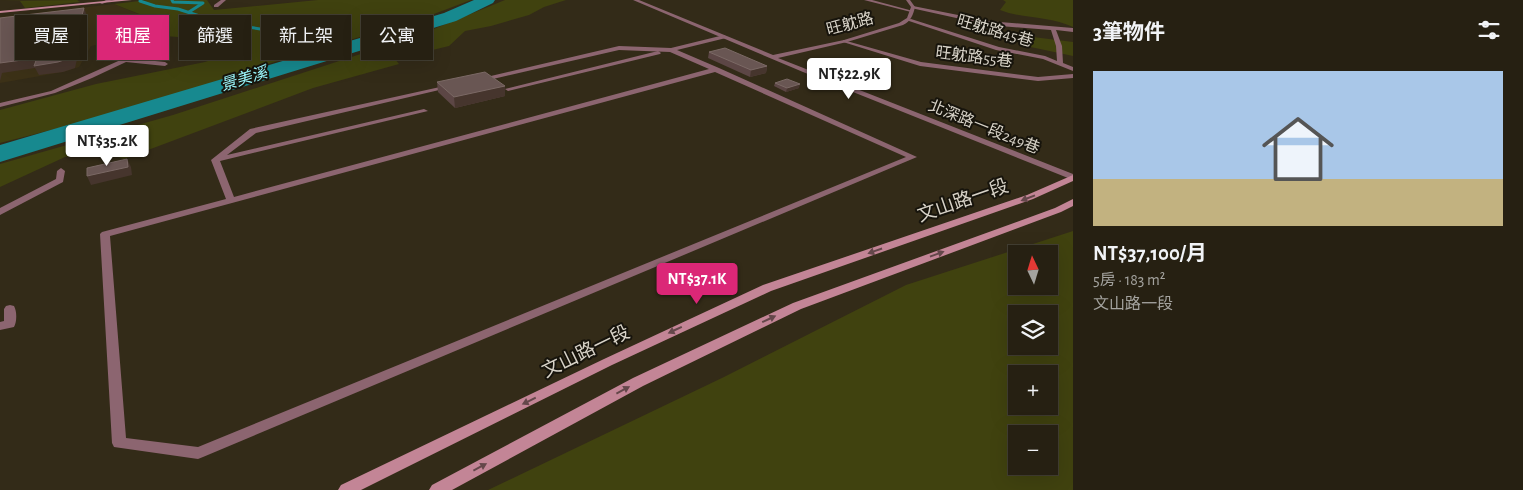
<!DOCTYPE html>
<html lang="zh-TW">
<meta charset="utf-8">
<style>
:root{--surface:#262012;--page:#2e281b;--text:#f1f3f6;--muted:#a4a39f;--line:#423e32;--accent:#db2777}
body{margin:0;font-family:"Alegreya Sans","Noto Sans TC",sans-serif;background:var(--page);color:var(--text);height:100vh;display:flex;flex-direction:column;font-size:19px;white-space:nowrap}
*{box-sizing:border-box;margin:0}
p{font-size:16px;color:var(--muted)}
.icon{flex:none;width:28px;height:28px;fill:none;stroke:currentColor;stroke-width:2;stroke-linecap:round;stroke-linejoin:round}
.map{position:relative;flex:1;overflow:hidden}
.drawer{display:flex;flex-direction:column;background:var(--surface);width:450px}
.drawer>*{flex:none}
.top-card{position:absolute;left:15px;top:15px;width:475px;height:45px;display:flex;gap:10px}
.needle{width:32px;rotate:356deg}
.buttons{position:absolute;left:1008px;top:245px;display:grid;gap:10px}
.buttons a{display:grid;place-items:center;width:50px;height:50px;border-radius:0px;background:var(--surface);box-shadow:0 5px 20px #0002,0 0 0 1px var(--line);font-size:25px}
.price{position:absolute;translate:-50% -42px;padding:0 11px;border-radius:5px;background:#fff;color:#222;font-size:16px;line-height:32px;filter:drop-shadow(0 1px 2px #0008)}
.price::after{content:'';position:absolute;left:50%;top:30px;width:15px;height:11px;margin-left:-8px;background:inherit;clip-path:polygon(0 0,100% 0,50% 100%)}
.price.current{background:var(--accent);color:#fff}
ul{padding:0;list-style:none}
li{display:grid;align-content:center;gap:10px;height:265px;padding:0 20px}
li span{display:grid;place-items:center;height:155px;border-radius:0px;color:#555}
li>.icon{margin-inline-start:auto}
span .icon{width:90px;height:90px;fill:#fffc;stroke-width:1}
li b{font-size:21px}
h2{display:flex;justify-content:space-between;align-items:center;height:60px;padding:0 20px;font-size:21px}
.chip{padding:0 18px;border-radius:0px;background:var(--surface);box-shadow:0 5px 20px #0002,0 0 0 1px var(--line);font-size:18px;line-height:45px}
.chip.current{background:var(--accent);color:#fff}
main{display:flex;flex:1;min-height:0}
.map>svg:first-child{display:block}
</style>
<main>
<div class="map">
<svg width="1073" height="490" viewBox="0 0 1073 490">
<rect width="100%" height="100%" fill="#332b18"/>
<!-- built -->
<polygon fill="#3c3117" points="114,4 168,26 117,39 116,41 91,46 79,67 63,72 0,83 0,17"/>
<!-- green -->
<g fill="#40420f" fill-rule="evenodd">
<polygon points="77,0 80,2 25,8 20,1 0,1"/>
<polygon points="148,0 207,0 214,10 318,0 471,0 418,20 261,66 137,108 0,143 0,110 96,84 205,62 245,48 233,41 137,34 167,25 114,4"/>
<polygon points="505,0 566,0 544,7 529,15 491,26 465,31 449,46 395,59 399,64 313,88 124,159 103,152 65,157 0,187 0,164 173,115 419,35"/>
<path d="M1003 0H1073V27C1050 16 1023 19 1000 10L1006 2Z"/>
<polygon points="1025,36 1073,42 1073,56 1026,46"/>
<path d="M1073 231V490H488L724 377 906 285ZM1016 254H1049V286H1016ZM1016 314H1049V346H1016ZM1016 374H1049V406H1016ZM1016 434H1049V466H1016Z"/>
</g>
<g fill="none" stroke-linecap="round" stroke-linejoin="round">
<!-- stream -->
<g stroke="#17898f" stroke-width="3">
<polyline points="172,0 173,2 203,3 189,12"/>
<polyline points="140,1 155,6 178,9 218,22 291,34 311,40 329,53"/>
</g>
<!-- river -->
<polygon fill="#17898f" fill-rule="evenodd" points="474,0 495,0 493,3 456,21 0,162 0,145 444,13"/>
<!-- lane -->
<g fill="#8c6570" fill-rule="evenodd">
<polygon points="221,0 226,0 218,7 214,7 214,5"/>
<polygon points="864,0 872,0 913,11 911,12"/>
<polygon points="913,6 988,21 1073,28 1073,32 1056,30 1062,46 1063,63 1073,67 1073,71 1043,59 996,50 906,20 911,19 999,47 1045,56 1057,61 1056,46 1051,30 988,25 911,8"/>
<path d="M724 35 727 37 726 38 677 50 719 68 917 157 203 457 198 459 114 447 112 443 100 234 102 232 226 199 211 160 250 129 449 85 452 87 256 133 227 155 424 109 428 111 220 161 234 197 709 69 670 52 619 50 480 82 478 81V79L619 46 671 48ZM715 72 906 157 198 447 126 438 110 236Z"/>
<polygon points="843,40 921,62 1038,77 1073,74 1073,78 1038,81 920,66 843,42"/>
<polygon points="658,51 661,53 660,54 508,91 505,89"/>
<polygon points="125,58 165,62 168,64 165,66 126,62 92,78 55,93 0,107 0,103 51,91"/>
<polygon points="61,168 65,171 63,182 0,215 0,208 56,179 57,171"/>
<path d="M10 305 14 306C17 311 17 322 14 327L0 330V322L4 321V309L6 306Z"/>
</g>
<!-- street -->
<g fill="#8c6570" fill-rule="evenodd">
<polygon points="106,0 112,0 102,4 100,3"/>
<path d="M633 0H639L773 55 844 40 899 23 907 18 911 7 906 0H910L915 7C913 15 911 21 903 25L847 42 778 58 1073 174V180L803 72Z"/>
</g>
<!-- secondary -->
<g fill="#c38596" fill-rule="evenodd">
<polygon points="115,0 132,0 0,13 0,11"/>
<polygon points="1073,175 1073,181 1033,199 771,291 612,365 361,490 338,490 341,485 604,359 763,285 1027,195"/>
<polygon points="1073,199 1073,206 1061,212 801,309 643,386 452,490 429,490 432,485 633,378 793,303 1055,208"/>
</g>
</g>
<!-- wall -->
<g fill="#5c4645">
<polygon points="709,52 767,66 766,73 750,77 708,58"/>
<polygon points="437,82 505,86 505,96 455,108 438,92"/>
<polygon points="775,83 799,88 786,92 774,86"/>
</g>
<!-- shaded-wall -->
<g fill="#46352d">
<polygon points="84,8 87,16 75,68 63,72 39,75 35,68 2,73 0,81 0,63"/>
<polygon points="767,66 766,73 750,77 751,70"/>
<polygon points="800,84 799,88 786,92 787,88"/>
<polygon points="505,86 505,96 455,108 454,97"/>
<polygon points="127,159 131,167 132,175 91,185 87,176"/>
</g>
<!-- building -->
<g fill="#695653" stroke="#7b6965">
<polygon points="84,8 70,58 58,62 34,66 37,58 0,63 0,18"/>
<polygon points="725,48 767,66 751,70 709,52"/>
<polygon points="485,72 505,86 454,97 437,82"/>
<polygon points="787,79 800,84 787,88 775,83"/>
<polygon points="127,159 128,167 87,176 87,168"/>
</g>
<!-- one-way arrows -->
<defs><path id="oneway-solid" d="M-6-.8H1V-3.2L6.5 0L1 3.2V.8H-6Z" transform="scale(1.25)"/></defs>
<g fill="#64474a">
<use href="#oneway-solid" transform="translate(1028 198) rotate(159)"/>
<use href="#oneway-solid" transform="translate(875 251) rotate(161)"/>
<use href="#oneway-solid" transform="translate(937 254) rotate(-20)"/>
<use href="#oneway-solid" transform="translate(769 319) rotate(-25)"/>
<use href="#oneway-solid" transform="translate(675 330) rotate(155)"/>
<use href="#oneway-solid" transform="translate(623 390) rotate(-28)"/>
<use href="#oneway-solid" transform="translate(529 401) rotate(154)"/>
<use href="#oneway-solid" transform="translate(480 467) rotate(-28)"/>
</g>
<g text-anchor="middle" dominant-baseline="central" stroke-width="4" stroke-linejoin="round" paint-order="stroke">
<!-- far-street labels -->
<g font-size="16" fill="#d7d2c7" stroke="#17140c">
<text transform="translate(850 24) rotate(-15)">旺躭路</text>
<text transform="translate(995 31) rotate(16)">旺躭路45巷</text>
<text transform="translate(974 57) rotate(7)">旺躭路55巷</text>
<text transform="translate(984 127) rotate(22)">北深路一段249巷</text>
</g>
<!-- far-water labels -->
<g font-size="16" font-style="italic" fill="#9bf7fd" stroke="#17140c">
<text transform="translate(244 79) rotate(-17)">景美溪</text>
</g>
<!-- street labels -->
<g font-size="19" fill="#d7d2c7" stroke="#17140c">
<text transform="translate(963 201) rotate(-19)">文山路一段</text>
<text transform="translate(586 352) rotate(-26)">文山路一段</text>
</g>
</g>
</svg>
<div class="buttons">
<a><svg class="needle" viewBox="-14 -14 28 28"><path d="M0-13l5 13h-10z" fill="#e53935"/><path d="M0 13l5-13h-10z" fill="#a4a39f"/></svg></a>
<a><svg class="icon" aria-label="layers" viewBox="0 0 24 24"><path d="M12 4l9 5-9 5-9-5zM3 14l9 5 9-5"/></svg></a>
<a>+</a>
<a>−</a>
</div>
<b class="price" style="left:849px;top:100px">NT$22.9K</b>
<b class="price" style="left:107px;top:167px">NT$35.2K</b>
<b class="price current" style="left:697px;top:305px">NT$37.1K</b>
<div class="top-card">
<a class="chip">買屋</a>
<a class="chip current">租屋</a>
<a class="chip">篩選</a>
<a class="chip">新上架</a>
<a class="chip">公寓</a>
</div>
</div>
<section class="drawer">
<h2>3筆物件<svg class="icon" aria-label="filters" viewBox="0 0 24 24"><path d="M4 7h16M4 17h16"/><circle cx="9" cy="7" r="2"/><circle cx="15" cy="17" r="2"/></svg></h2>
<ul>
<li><span style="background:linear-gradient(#a9c7e8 70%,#c2b280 0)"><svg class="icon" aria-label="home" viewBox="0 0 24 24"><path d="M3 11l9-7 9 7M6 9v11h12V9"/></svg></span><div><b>NT$37,100/月</b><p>5房 · 183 m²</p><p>文山路一段</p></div></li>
</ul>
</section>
</main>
